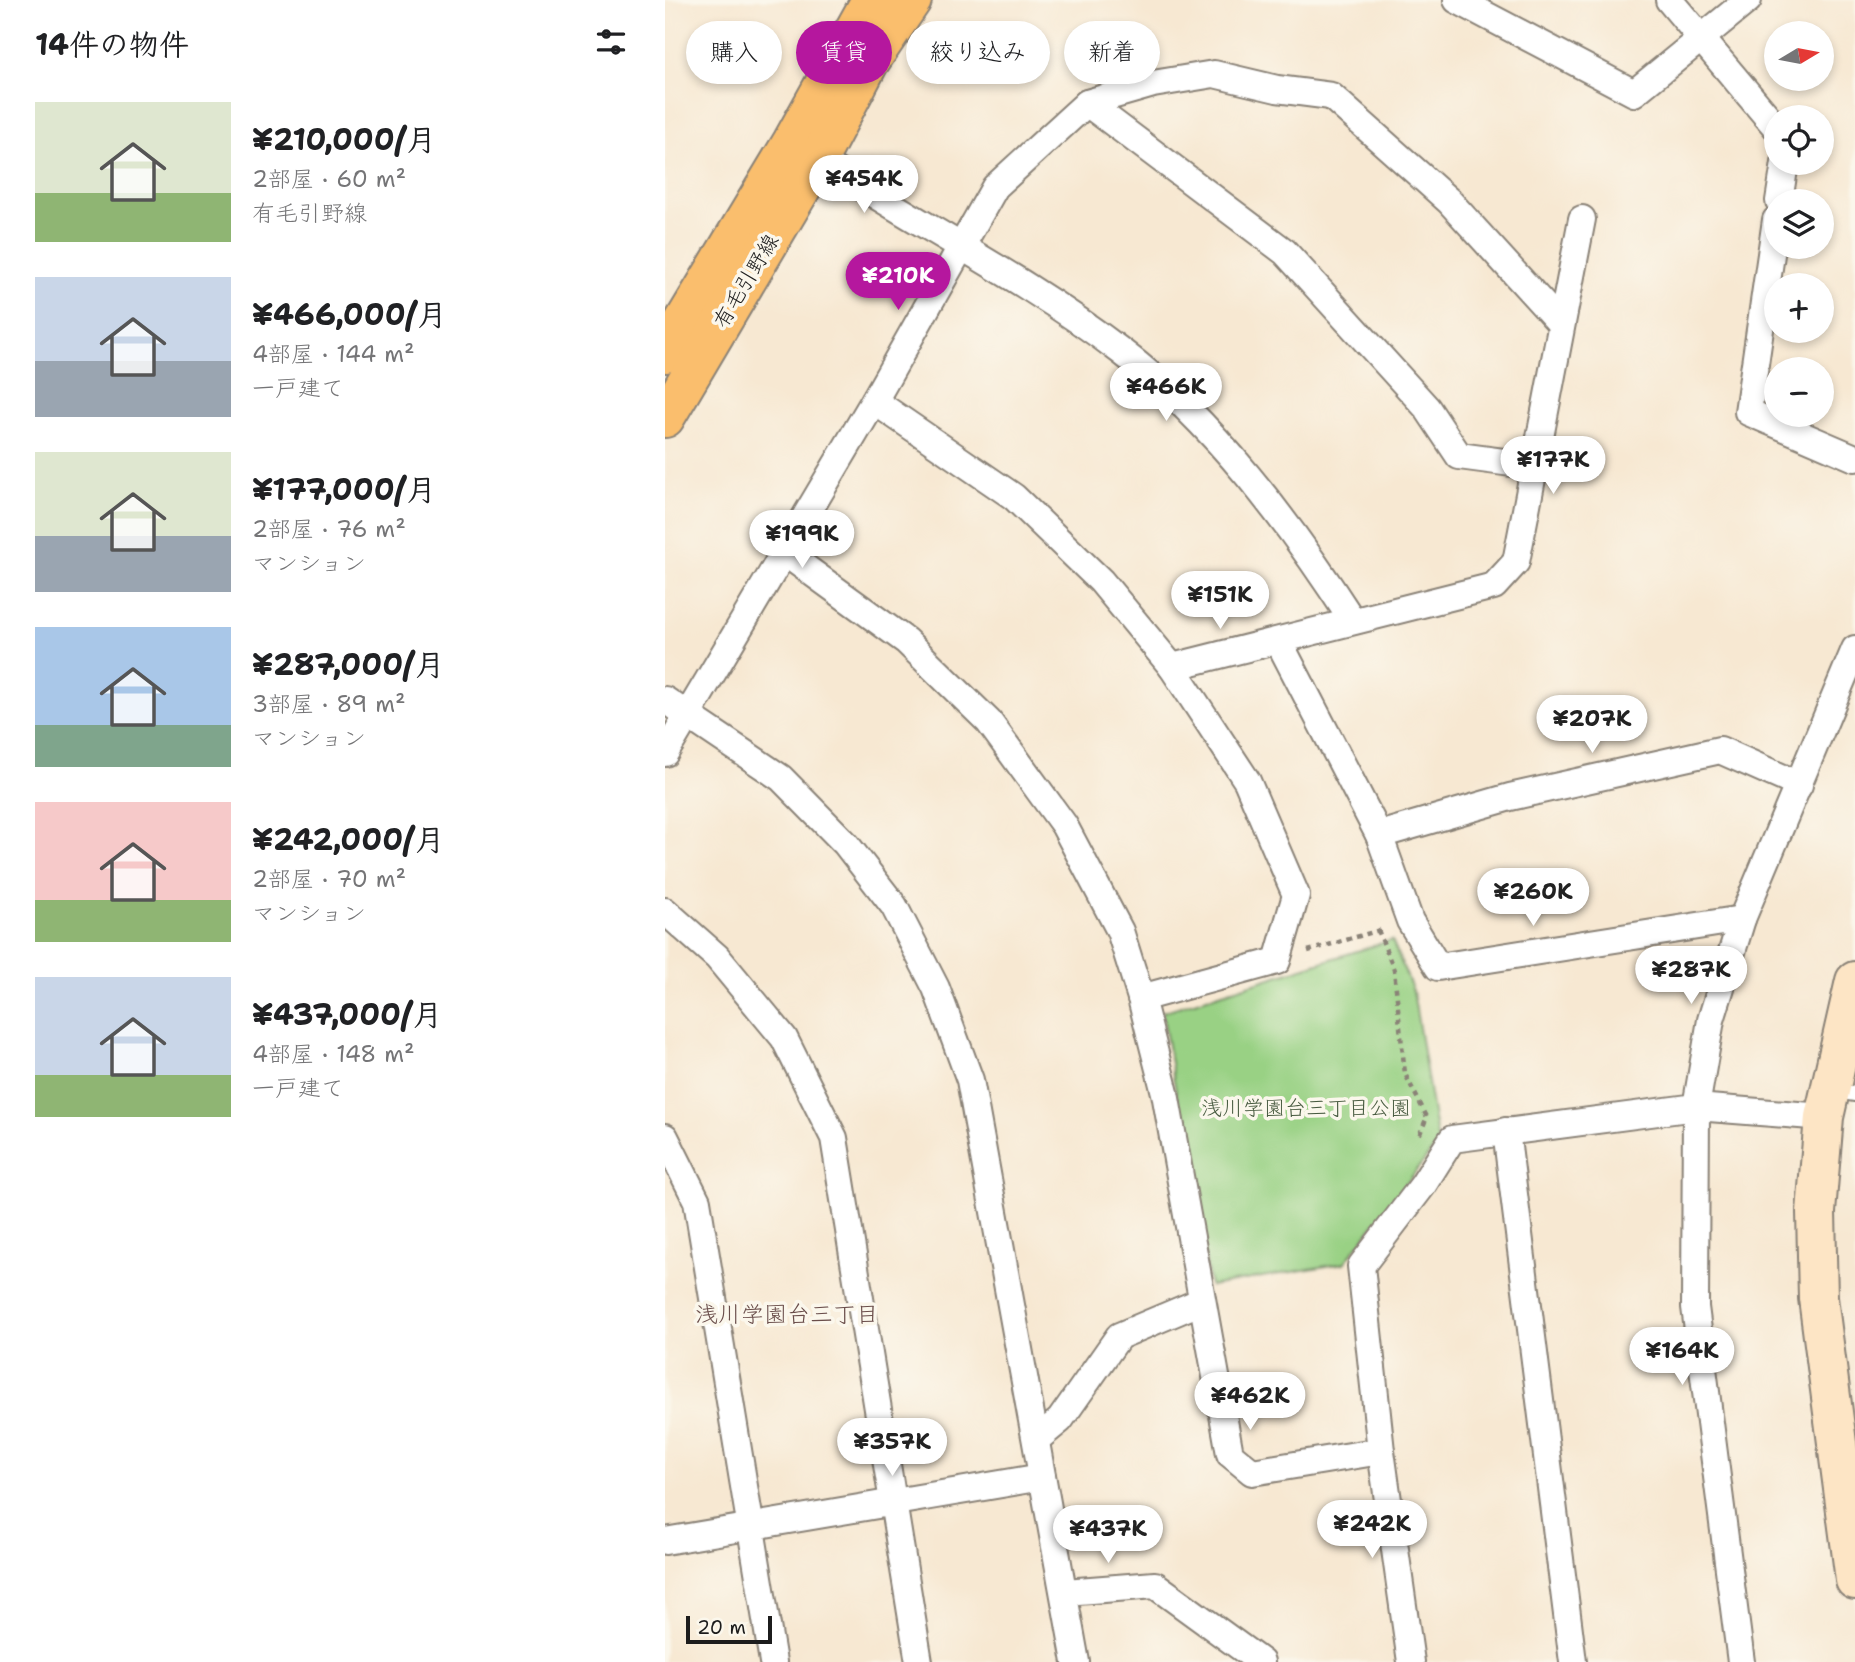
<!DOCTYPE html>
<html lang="ja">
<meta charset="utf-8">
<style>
:root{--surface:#fff;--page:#f6f6f6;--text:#202124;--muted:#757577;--accent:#b5179e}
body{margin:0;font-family:"Shantell Sans","Klee One",sans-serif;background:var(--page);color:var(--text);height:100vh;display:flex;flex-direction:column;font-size:26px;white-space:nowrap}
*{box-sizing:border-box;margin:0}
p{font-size:23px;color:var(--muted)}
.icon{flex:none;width:38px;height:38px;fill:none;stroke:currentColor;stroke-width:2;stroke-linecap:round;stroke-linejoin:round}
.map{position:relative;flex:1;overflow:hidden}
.panel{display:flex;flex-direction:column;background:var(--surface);width:665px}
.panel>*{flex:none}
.banner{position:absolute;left:21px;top:21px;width:665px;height:63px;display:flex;gap:14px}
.needle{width:46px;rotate:80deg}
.buttons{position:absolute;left:1099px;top:21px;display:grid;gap:14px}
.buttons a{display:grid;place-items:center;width:70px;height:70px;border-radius:50%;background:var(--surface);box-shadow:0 4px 10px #0003;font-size:35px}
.scale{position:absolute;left:21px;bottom:18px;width:86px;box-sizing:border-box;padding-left:7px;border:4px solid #1c1c1c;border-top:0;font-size:19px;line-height:24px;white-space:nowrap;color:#1c1c1c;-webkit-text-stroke:5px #fbf7ec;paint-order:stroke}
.price{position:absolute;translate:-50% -60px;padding:0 16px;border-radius:24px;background:#fff;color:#222;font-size:23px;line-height:46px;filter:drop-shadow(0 2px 4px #0008)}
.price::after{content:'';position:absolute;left:50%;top:42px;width:21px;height:16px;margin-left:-10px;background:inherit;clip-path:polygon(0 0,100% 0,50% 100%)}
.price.selected{background:var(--accent);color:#fff}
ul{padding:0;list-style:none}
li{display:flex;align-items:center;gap:21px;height:175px;padding:0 35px}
li span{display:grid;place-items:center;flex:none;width:196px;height:140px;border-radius:0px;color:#555}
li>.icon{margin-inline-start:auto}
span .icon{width:84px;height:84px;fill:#fffc;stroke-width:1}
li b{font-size:30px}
h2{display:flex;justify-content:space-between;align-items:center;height:84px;padding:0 35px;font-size:30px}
.pill{padding:0 24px;border-radius:32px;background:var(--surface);box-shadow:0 4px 10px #0003;font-size:24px;line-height:63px}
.pill.selected{background:var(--accent);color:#fff}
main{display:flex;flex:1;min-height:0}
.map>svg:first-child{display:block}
</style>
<main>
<section class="panel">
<h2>14件の物件<svg class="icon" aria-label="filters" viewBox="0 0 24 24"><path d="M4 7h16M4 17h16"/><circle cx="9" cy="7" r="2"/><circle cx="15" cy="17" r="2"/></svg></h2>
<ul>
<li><span style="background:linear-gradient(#dfe7d0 65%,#8fb573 0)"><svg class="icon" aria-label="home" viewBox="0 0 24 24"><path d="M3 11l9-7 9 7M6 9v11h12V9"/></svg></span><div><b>¥210,000/月</b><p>2部屋 · 60 m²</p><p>有毛引野線</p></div></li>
<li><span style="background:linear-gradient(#c9d6e8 60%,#9aa5b1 0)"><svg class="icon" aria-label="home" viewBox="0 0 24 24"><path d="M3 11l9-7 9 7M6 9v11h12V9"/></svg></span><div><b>¥466,000/月</b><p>4部屋 · 144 m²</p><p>一戸建て</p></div></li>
<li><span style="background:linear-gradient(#dfe7d0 60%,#9aa5b1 0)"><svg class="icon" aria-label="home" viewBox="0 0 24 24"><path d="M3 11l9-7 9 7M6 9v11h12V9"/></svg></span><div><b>¥177,000/月</b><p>2部屋 · 76 m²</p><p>マンション</p></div></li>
<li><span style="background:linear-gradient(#a9c7e8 70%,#7fa58c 0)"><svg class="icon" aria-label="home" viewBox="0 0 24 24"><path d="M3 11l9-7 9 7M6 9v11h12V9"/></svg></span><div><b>¥287,000/月</b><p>3部屋 · 89 m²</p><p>マンション</p></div></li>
<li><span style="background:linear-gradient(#f6c9c9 70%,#8fb573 0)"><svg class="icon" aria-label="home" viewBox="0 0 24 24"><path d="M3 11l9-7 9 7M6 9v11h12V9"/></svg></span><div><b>¥242,000/月</b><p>2部屋 · 70 m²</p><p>マンション</p></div></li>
<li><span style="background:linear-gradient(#c9d6e8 70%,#8fb573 0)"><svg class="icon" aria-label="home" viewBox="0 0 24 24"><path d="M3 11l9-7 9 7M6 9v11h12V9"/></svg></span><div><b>¥437,000/月</b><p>4部屋 · 148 m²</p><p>一戸建て</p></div></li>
</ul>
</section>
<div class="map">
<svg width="1190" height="1662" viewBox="0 0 1190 1662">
<rect width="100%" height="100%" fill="#fbf7ec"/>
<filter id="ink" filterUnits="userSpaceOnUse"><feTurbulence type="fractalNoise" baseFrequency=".0143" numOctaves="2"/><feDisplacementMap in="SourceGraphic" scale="14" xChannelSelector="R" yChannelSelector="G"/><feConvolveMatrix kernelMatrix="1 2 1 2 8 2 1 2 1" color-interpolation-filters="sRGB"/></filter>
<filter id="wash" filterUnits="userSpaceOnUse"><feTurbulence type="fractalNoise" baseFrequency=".00686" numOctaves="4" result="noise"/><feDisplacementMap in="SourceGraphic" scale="28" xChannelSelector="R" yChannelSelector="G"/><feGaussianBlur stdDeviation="1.57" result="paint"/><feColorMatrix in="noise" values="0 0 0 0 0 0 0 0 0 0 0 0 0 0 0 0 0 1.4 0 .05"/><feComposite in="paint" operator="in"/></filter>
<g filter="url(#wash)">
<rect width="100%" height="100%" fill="#f7e8d2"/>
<!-- green -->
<polygon fill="#99d184" stroke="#5a7650" stroke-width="2" points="727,940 748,991 773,1143 679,1263 545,1286 497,1012"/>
</g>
<g filter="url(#ink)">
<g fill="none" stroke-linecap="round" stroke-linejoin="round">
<defs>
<polyline id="lane" points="1166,1090 1190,1094"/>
<g id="street">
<polyline points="792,0 969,93 1083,0"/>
<polyline points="1004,0 1111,127"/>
<polyline points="422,103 620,252 762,408 794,456 869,466"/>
<path d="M140 151C244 220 358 276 457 352 549 422 625 524 687 620"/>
<polyline points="1114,201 1120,163"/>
<polyline points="1111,220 1083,412 1190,458"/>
<polyline points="209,401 349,497 436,581 507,667 582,781 631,895 612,961 476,998 500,1093 565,1454 587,1472 716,1451"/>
<polyline points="120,553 241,641 324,722 399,825 455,931 476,998"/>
<polyline points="614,642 714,835 745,921 773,967 1077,919"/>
<polyline points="507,667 829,586 851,562 917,219"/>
<polyline points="0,700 116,778 181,844 229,906 271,988 305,1080 411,1662"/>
<polyline points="0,753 209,401 330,187 422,103 488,84 549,74 612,89 666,96 784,201 895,323"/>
<polyline points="714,835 845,797 1055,750 1134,785"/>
<polyline points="0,911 52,957 119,1038 169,1138 254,1662"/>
<polyline points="841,1131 908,1662"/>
<polyline points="0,1137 32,1201 108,1662"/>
<polyline points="372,1439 395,1420 454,1336 537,1301"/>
<polyline points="0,1541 377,1477"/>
<polyline points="400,1592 490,1585 596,1662"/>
<polyline points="746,1662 716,1451 696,1266 758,1185 787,1139 1031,1107 1159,1117"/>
<polyline points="1076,1662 1030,1307 1031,1107 1046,1020 1077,919 1190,649"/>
</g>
<polyline id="secondary" points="1190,981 1159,1117 1151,1212 1153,1298 1190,1580"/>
<g id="primary">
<polyline points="0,353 127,142 206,0"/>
<polyline points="0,418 153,160 204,63 247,0"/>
</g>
</defs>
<!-- lane casing -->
<use href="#lane" stroke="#8a8277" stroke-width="18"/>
<!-- street casing -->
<use href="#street" stroke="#8a8277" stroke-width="30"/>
<!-- secondary casing -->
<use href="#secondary" stroke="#8a8277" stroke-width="42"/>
<!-- primary casing -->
<use href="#primary" stroke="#8a8277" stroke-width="42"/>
<!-- path -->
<g stroke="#8a8277" stroke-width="4.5" stroke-dasharray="5 5" stroke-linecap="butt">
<polyline points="713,930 729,970 740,1074 762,1117 754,1136"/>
<polyline points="643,951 715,930"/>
</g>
<!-- lane -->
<use href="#lane" stroke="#fff" stroke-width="14"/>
<!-- street -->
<use href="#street" stroke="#fff" stroke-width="26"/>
<!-- secondary -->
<use href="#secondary" stroke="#fde5c5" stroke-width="38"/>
<!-- primary -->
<use href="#primary" stroke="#fabe6d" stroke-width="38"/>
</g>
</g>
<g text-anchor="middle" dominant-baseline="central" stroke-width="7" stroke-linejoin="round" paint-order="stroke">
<!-- street labels -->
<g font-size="21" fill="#1c1c1c" stroke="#fbf7ec">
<text transform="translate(81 281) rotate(-59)">有毛引野線</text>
</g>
<!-- park labels -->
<g font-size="21" fill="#485b40" stroke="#fbf7ec">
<text x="641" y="1108">浅川学園台三丁目公園</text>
</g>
<!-- neighbourhood labels -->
<g font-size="23" fill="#6a4e4b" stroke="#fbf7ec">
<text x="122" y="1314">浅川学園台三丁目</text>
</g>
</g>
</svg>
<div class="buttons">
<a><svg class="needle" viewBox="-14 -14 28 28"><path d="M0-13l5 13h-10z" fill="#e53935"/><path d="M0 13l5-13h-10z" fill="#757577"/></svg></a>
<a><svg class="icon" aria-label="locate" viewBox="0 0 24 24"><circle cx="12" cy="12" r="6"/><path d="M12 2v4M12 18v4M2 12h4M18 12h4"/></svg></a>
<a><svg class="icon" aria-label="layers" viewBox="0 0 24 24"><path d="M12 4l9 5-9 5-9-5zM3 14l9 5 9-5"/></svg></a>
<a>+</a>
<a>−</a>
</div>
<div class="scale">20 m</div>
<b class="price" style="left:199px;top:215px">¥454K</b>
<b class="price selected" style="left:233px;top:312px">¥210K</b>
<b class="price" style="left:501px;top:423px">¥466K</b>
<b class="price" style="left:888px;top:496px">¥177K</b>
<b class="price" style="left:137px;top:570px">¥199K</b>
<b class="price" style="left:555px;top:631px">¥151K</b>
<b class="price" style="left:927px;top:755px">¥207K</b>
<b class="price" style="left:868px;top:928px">¥260K</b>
<b class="price" style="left:1026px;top:1006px">¥287K</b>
<b class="price" style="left:1017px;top:1387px">¥164K</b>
<b class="price" style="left:585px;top:1432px">¥462K</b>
<b class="price" style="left:227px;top:1478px">¥357K</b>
<b class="price" style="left:707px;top:1560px">¥242K</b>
<b class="price" style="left:443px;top:1565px">¥437K</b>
<div class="banner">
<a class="pill">購入</a>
<a class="pill selected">賃貸</a>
<a class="pill">絞り込み</a>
<a class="pill">新着</a>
</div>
</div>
</main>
